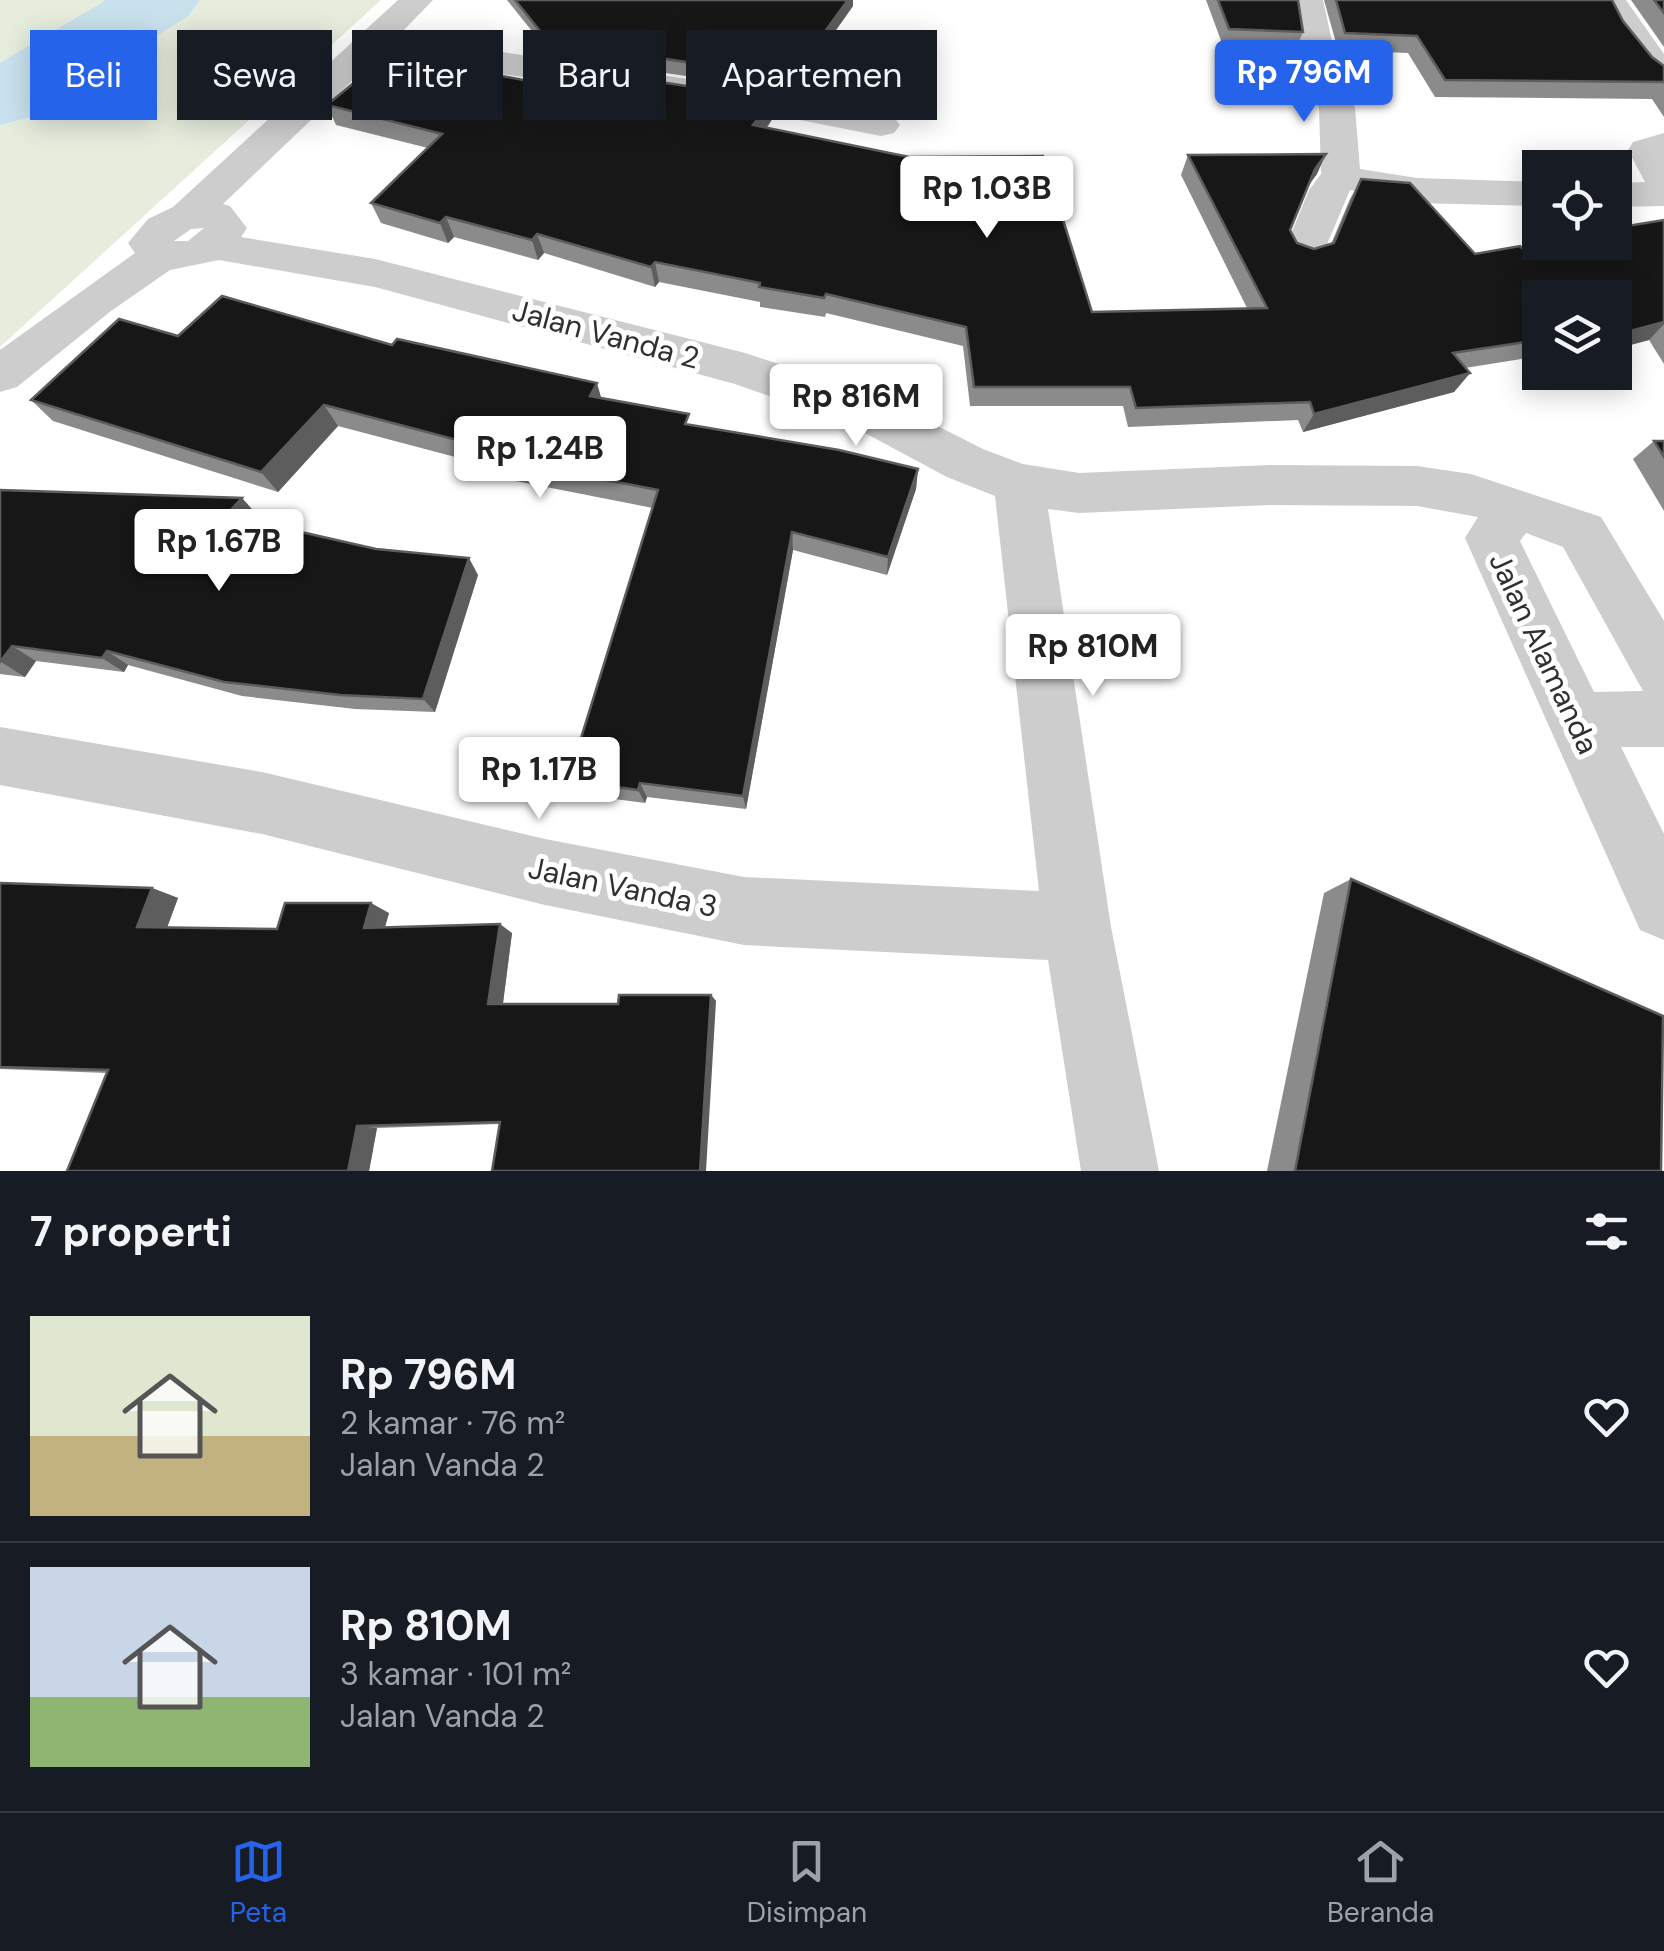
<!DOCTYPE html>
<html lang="id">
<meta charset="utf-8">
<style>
:root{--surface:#171b24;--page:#20242c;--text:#f1f3f6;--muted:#9ea1a6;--line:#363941;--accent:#2563eb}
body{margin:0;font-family:"DM Sans",sans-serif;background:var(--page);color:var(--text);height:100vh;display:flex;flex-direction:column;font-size:38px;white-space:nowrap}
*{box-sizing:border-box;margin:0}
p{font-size:32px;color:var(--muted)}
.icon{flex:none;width:55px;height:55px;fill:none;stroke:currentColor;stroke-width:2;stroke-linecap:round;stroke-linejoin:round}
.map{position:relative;height:1171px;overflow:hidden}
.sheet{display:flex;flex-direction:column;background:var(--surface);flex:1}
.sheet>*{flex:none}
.banner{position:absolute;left:30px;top:30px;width:1000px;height:90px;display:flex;gap:20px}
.tools{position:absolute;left:1522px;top:150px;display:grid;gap:20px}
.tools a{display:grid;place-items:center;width:110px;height:110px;border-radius:0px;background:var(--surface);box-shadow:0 5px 25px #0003;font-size:50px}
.price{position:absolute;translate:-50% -85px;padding:0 22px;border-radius:10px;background:#fff;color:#222;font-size:32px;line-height:65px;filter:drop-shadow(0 2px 5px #0008)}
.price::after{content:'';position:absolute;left:50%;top:60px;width:30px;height:22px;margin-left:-15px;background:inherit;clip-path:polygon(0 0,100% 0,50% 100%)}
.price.selected{background:var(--accent);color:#fff}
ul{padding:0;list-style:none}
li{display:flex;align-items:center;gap:30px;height:250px;padding:0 30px}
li+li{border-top:2px solid var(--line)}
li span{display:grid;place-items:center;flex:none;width:280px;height:200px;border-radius:0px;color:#555}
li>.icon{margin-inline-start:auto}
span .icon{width:120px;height:120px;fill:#fffc;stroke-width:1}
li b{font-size:42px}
h2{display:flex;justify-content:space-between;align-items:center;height:120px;padding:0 30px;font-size:42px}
.chip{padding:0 35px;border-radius:0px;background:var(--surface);box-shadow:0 5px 25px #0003;font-size:35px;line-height:90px}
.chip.selected{background:var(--accent);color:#fff}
.menu{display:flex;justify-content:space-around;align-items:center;height:140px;border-top:2px solid var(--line);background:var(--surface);font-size:28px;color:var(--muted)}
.menu a{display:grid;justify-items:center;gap:5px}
.menu .selected{color:var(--accent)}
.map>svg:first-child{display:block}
</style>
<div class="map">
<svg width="1664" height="1171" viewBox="0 0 1664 1171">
<rect width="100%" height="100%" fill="#fff"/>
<!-- green -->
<polygon fill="#e6eddd" points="0,0 381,0 0,347"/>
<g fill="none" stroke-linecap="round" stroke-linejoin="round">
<!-- river -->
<polygon fill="#c9e1ed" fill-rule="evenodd" points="106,0 200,0 188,16 31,117 0,125 0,63"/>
<!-- street -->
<g fill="#cdcdcd" fill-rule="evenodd">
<path d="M398 0H433L397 37 750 88 881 114 894 117 900 125 894 133 881 136 750 110 378 56 223 204 230 206 247 228 241 237 375 259 745 353 882 398 983 449 1023 464 1079 473 1270 465 1417 466 1471 474 1601 517 1664 621V747H1621L1664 834V940L1640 930 1465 538 1478 517 1417 506 1270 505 1079 513 1048 509 1111 927 1159 1171H1081L1048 960 744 945 545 905 262 834 0 785V727L262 772 545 839 744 877 1039 891 995 496 947 477 848 424 735 384 375 287 219 260 170 270 111 311 17 387 0 392V350L135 253 128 243 148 219 173 207ZM204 228 188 241H174L191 229ZM1526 533 1563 547 1643 691 1594 692 1520 541Z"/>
<polygon points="1291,0 1323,0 1335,55 1355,108 1360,169 1417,178 1540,182 1540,206 1417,203 1350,190 1320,261 1305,265 1290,261 1284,251 1309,190 1321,174 1319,108 1301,55"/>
<path d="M1594 0H1626L1664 54V84C1631 75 1611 27 1594 0Z"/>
<polygon points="1664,133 1664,206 1615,207 1615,183 1645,182 1628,150 1633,142"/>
</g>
</g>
<!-- wall -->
<g fill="#8b8b8b">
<polygon points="507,0 853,0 853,6 792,92 552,56"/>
<polygon points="1206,0 1298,0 1303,32 1296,49 1223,46"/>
<polygon points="1324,0 1612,0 1623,21 1652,57 1664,66 1664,117 1652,99 1435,97 1408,53 1338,50"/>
<polygon points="1631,0 1664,0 1664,47"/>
<polygon points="574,69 773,118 767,128 1092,312 1247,308 1181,175 1188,155 1317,174 1309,184 1290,230 1297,243 1314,249 1331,244 1350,199 1361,179 1475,254 1528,254 1664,220 1664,364 1649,340 1615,349 1615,298 1540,298 1540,356 1465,368 1470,373 1454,392 1303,432 1298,420 1128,427 1123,406 970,406 963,346 826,313 825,317 760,307 760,302 659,282 655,287 544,253 538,260 454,237 448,243 381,223 371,203 428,148 336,125 327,105 466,76 581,91"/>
<polygon points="178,336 392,345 601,399 691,426 918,469 916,489 887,575 793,550 746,809 647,797 645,803 577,794 568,780 653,508 485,475 478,463 338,426 278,492 53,421 31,400"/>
<polygon points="1654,441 1664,441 1664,511 1633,459"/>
<polygon points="0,490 242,498 257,515 252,521 478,575 435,712 355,709 242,696 128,665 124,672 36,661 25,677 0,674"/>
<polygon points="1351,879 1661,1171 1267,1171 1324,893"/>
<polygon points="0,883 152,888 178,898 167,927 277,929 389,913 385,927 512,933 503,1004 618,1004 711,995 716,1001 500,1124 377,1128 369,1171 67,1171 107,1073 0,1069"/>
</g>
<!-- shaded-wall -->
<g fill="#5d5d5d">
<polygon points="848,0 853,0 853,6 792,92 791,78"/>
<polygon points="772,99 773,118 754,144 753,125"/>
<polygon points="1326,154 1317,174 1306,189 1315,169"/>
<polygon points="446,217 454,237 448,243 440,223"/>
<polygon points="537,234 544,253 538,260 532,240"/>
<polygon points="655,262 659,282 655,287 651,267"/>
<polygon points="1664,322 1664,324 1649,340 1615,349 1615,335"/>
<polygon points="1470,373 1454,392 1303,432 1314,414"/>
<polygon points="597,383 603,404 590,396"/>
<polygon points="324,405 338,426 278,492 261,472"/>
<polygon points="918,469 916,489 887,575 888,557"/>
<polygon points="242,498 257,515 242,531 226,515"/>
<polygon points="792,532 793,550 746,809 743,796"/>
<polygon points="469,558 478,575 435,712 423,699"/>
<polygon points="12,646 36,661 25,677 1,662"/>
<polygon points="107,651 128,665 124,672 102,658"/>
<polygon points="640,783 647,797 645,803 638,790"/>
<polygon points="152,888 178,898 164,936 137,927"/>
<polygon points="371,903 389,913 382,937 364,928"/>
<polygon points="500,924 512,933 502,1010 488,1004"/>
<polygon points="711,995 716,1001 706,1171 700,1171"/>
<polygon points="357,1126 377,1128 369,1171 348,1171"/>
</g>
<!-- building -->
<g fill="#171717" stroke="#5d5d5d" stroke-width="2.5">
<polygon points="515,0 848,0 791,78 548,41"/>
<polygon points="1218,0 1298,0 1303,32 1229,29"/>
<polygon points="1336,0 1612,0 1623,21 1652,57 1664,66 1664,82 1445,80 1417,36 1345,33"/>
<polygon points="1654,0 1664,0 1664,13"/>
<polygon points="385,57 466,76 472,70 594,94 574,69 772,99 753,125 909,157 1043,156 1092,312 1267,308 1188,155 1326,154 1315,169 1290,230 1297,243 1314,249 1334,243 1361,179 1410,183 1475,254 1520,246 1528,254 1568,242 1615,242 1615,228 1664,220 1664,322 1615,335 1615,298 1540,298 1540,340 1453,353 1470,373 1314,414 1310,402 1136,408 1130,387 974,387 966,327 826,294 824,298 759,287 760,283 655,262 651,267 537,234 532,240 446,217 440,223 371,203 442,134 327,105"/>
<polygon points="222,296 392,345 397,339 597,383 590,396 689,414 685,424 839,450 918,469 888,557 792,532 743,796 640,783 638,790 568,780 658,490 475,455 480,446 324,405 261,472 31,400 119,319 178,336"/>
<polygon points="1654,441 1664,441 1664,457"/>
<polygon points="0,490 242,498 226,515 376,549 469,558 423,699 340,695 224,682 107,651 102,658 12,646 0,662"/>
<polygon points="1351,879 1663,1016 1661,1171 1295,1171"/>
<polygon points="0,883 152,888 137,927 277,929 285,903 371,903 364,928 500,924 488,1004 618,1004 619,995 711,995 700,1171 492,1171 500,1122 357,1126 348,1171 67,1171 108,1070 0,1067"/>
</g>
<g text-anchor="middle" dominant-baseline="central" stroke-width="10" stroke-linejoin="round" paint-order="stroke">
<!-- street labels -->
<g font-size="30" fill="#303030" stroke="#fff">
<text transform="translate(606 334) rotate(15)">Jalan Vanda 2</text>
<text transform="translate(1544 653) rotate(65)">Jalan Alamanda</text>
<text transform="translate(623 887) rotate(12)">Jalan Vanda 3</text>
</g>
</g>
</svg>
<div class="tools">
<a><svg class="icon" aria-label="locate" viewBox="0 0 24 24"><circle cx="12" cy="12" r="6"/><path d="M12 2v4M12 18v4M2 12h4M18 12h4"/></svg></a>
<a><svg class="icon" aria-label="layers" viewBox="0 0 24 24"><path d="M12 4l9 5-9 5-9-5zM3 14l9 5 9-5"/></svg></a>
</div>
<b class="price selected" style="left:1304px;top:125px">Rp 796M</b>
<b class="price" style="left:987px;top:241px">Rp 1.03B</b>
<b class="price" style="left:856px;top:449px">Rp 816M</b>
<b class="price" style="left:540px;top:501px">Rp 1.24B</b>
<b class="price" style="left:219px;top:594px">Rp 1.67B</b>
<b class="price" style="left:1093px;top:699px">Rp 810M</b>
<b class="price" style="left:539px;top:822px">Rp 1.17B</b>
<div class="banner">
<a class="chip selected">Beli</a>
<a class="chip">Sewa</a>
<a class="chip">Filter</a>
<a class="chip">Baru</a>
<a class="chip">Apartemen</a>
</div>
</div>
<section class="sheet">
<h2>7 properti<svg class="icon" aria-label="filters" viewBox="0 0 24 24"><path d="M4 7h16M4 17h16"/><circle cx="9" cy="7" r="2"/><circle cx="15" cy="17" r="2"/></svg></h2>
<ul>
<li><span style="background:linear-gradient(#dfe7d0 60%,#c2b280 0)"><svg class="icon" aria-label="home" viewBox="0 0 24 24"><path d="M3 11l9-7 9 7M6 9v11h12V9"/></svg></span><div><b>Rp 796M</b><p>2 kamar · 76 m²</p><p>Jalan Vanda 2</p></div><svg class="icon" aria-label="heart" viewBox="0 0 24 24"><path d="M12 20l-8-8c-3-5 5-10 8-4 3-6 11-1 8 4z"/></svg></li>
<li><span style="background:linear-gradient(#c9d6e8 65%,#8fb573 0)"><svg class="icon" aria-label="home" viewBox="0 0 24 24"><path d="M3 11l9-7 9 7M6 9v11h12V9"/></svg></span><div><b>Rp 810M</b><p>3 kamar · 101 m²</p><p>Jalan Vanda 2</p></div><svg class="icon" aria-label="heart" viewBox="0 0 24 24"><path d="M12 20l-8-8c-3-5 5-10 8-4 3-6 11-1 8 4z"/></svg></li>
</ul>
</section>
<nav class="menu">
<a class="selected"><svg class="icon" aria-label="map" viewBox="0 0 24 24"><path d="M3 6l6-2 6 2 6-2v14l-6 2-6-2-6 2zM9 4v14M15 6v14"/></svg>Peta</a>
<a><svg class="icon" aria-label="saved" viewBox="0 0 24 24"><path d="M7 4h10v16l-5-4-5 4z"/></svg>Disimpan</a>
<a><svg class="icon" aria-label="home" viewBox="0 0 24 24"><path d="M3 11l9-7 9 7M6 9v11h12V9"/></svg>Beranda</a>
</nav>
